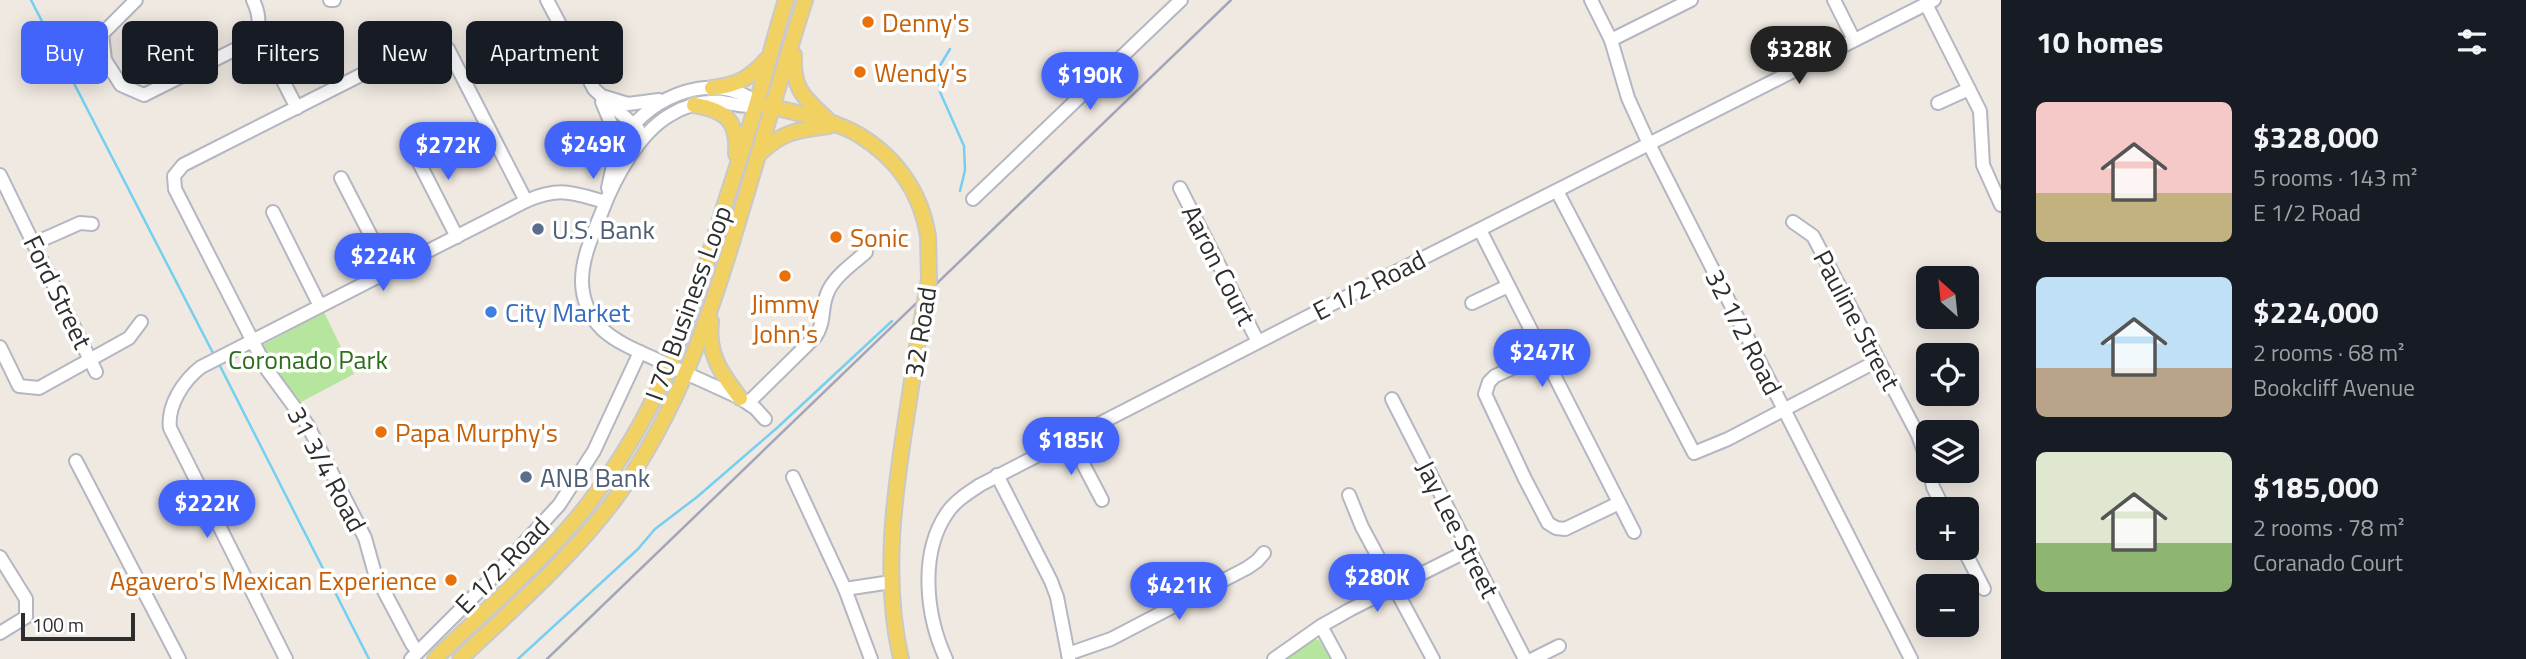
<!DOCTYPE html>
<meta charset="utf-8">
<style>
:root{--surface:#171b24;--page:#20242c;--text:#f1f3f6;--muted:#9ea1a6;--accent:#4264fb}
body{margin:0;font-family:"Titillium Web",sans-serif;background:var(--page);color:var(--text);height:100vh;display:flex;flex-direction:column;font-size:26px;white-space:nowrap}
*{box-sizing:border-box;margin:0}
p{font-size:23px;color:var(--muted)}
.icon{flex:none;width:38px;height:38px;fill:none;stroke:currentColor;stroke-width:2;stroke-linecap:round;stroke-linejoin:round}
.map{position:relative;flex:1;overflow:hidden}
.drawer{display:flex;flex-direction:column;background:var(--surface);width:525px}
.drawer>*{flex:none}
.guide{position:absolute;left:21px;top:21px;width:665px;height:63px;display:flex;gap:14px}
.needle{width:46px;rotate:333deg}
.fabs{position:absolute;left:1916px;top:266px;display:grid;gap:14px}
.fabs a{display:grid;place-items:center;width:63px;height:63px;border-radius:10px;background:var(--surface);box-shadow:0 4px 18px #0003;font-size:35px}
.scale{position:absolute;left:21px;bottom:18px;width:114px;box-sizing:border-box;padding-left:7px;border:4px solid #2e2e2e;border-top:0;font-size:19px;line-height:24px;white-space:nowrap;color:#2e2e2e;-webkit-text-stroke:5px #fff;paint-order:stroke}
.price{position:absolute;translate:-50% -60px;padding:0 16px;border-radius:24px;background:var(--accent);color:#fff;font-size:23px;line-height:46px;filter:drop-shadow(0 2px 4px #0008)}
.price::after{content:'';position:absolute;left:50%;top:42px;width:21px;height:16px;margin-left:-10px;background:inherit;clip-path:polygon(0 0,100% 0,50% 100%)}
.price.on{background:#222;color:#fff}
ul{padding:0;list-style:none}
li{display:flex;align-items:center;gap:21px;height:175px;padding:0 35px}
li span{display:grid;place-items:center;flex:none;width:196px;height:140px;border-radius:10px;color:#555}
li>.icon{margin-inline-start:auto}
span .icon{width:84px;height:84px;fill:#fffc;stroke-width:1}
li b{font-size:30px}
h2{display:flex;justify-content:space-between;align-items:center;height:84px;padding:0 35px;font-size:30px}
.pill{padding:0 24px;border-radius:10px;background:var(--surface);box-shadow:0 4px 18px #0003;font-size:24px;line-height:63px}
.pill.on{background:var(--accent);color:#fff}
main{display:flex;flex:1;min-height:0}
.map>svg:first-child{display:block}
</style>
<main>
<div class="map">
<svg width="2001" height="659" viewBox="0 0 2001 659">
<rect width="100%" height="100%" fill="#efe9e1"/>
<!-- green -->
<g fill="#b6e59e">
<polygon points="324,312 354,374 301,402 279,375 263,345"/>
<polygon points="1313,639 1319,640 1331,659 1284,659"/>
</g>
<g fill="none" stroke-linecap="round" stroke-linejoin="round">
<!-- stream -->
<g stroke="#75cff0" stroke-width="2.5">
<polyline points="31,0 214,355"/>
<polyline points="950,49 938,69 940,92 964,146 965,170 960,191"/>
<polyline points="219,364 369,659"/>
<polyline points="518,659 638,549 655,529 697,497 778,427 892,321"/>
</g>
<defs>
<g id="minor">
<path d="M136 0 102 34 105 60 121 85 144 95 250 42C262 29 260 15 253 0"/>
<polyline points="330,0 334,0"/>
<polyline points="547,0 594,89 638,129"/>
<polyline points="1591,0 1611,40 1628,98 1649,144 1911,659"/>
<polyline points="1834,0 1854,40"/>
<polyline points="1926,4 1980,111 1983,165 2001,205"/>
<polyline points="1611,40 1691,0"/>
<polyline points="279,73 297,108"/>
<polyline points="605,97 628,104 659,100"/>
<polyline points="602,102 612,126 614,154"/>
<path d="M757 103C744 109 734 103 721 102 703 101 685 106 670 115 640 132 615 177 603 209 594 232 582 256 582 281 582 298 589 317 602 329 616 342 635 350 653 358 682 372 711 384 740 398L755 408 765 419"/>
<polyline points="1938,103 1969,89"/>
<polyline points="409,143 457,237"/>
<polyline points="0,175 96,372"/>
<polyline points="341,178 389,271"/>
<path d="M608 188C612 170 615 152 625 136 652 95 715 70 757 103"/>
<polyline points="1180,188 1258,342"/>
<polyline points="1557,191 1694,453 1728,439 1877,361"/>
<polyline points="973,199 1181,0"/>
<polyline points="273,212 320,306"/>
<polyline points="1793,222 1813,236 1918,435 1928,463"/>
<polyline points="1480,230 1634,532"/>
<polyline points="35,243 80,223 92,224"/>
<polyline points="1472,303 1508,286"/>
<polyline points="0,347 19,386 39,388 129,338 141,322"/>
<polyline points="1543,354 1495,376 1489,382 1485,394 1525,479 1548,523 1556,528 1565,529 1619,503"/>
<polyline points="1392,399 1525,659"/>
<path d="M748 403 815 337C825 324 821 308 827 294 833 277 853 264 866 252"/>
<polyline points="1070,439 1102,500"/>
<polyline points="76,461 179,659"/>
<polyline points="1930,471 1933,487 1944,509"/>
<polyline points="997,475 1051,581 1057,597 1069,659"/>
<polyline points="793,477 845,589 871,659"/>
<polyline points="1349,495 1362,527 1433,659"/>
<polyline points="1963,548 1984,589"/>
<polyline points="0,557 26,599 26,617 0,633"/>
<polyline points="845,589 891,582"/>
<polyline points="1321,626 1339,659"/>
<polyline points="418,652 412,644 375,574 365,538 307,424 268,371 175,189 174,176 183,165 426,42 439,40 448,49 526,201"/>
<polyline points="1068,654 1111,639 1247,568 1257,561 1264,553"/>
<path d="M286 659 170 428C167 405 184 380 201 367L526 201C559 187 572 192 605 202"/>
<polyline points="411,659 489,581 559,505 594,451 640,352"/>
<path d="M946 659C926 616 919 554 947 513 955 501 968 493 980 485L1340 300 1934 0"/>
<polyline points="1274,659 1321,626 1351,609 1469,550"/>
<polyline points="1533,659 1559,646"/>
</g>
<g id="major">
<path d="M794 55C792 91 806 99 830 122"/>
<path d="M712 88C737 85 749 79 766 60"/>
<path d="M694 105C726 110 738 121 736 154"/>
<path d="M765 105C792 112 837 121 859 135 897 158 921 193 928 236"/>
<path d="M759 154C783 131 798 130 829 126"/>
<path d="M711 321C707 354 721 373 740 398"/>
<path d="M435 659C491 604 554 553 600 488 663 401 692 314 722 213 734 176 746 140 757 102 767 68 775 34 786 0"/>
<path d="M460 659C514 608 571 558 615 499 679 412 712 311 742 209 763 139 783 69 805 0"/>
<path d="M901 659C877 556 903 449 917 347"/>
</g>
</defs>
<!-- minor casing -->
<use href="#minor" stroke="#b4b7c1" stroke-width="16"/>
<!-- major casing -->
<use href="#major" stroke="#c9c9c9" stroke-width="18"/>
<!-- minor -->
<use href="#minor" stroke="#fff" stroke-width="12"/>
<!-- major -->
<use href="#major" stroke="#f2d163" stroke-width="14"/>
<!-- rail -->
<polyline stroke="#a3a6b8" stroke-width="2.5" points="547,659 1231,0"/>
<defs>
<polyline id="major-bridge" points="917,347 929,279 928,236"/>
</defs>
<!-- major-bridge casing -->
<use href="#major-bridge" stroke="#c9c9c9" stroke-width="18" stroke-linecap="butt"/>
<!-- major-bridge -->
<use href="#major-bridge" stroke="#f2d163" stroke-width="14"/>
</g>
<!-- markers -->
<g fill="#e8710a" stroke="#fff" stroke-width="2.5">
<circle cx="868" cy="22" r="7"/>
<circle cx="860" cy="72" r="7"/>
<circle cx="836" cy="237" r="7"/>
<circle cx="785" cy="276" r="7"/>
<circle cx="381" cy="432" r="7"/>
<circle cx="451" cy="580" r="7"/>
</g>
<g fill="#5c6f8a" stroke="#fff" stroke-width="2.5">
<circle cx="538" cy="229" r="7"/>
<circle cx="526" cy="477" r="7"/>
</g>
<circle fill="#3f7fe0" stroke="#fff" stroke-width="2.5" cx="491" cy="312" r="7"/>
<g text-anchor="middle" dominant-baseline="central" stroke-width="7" stroke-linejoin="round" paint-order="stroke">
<!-- food labels -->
<g font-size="26" fill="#c56008" stroke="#fff" text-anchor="start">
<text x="882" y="22">Denny's</text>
<text x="874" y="72">Wendy's</text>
<text x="850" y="237">Sonic</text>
<text x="785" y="303" text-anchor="middle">Jimmy<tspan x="785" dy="30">John's</tspan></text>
<text x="395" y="432">Papa Murphy's</text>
<text x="437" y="580" text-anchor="end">Agavero's Mexican Experience</text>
</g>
<!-- service labels -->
<g font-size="26" fill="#4e5e75" stroke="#fff" text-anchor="start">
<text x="552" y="229">U.S. Bank</text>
<text x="540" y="477">ANB Bank</text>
</g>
<!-- street labels -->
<g font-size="26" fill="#2e2e2e" stroke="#fff">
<text transform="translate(1219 265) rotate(63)">Aaron Court</text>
<text transform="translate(1369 285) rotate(-27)">E 1/2 Road</text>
<text transform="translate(58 292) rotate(64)">Ford Street</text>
<text transform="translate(688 303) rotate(-70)">I 70 Business Loop</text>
<text transform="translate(1857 320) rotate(62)">Pauline Street</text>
<text transform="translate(920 332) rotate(-81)">32 Road</text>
<text transform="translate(1744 332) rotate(63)">32 1/2 Road</text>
<text transform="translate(327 469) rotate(62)">31 3/4 Road</text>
<text transform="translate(1458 529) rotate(63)">Jay Lee Street</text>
<text transform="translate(502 565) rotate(-46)">E 1/2 Road</text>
</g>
<!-- shop labels -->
<g font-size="26" fill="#366cbe" stroke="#fff" text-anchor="start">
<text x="505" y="312">City Market</text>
</g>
<!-- park labels -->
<g font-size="26" fill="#2c6e1b" stroke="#fff">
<text x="308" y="359">Coronado Park</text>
</g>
</g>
</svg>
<div class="fabs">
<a><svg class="needle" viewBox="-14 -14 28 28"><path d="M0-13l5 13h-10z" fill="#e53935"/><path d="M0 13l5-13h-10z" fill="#9ea1a6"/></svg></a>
<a><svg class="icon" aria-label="locate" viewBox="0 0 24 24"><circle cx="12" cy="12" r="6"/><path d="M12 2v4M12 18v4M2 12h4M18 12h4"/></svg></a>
<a><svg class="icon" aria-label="layers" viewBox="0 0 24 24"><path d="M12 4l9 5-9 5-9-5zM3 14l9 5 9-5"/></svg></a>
<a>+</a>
<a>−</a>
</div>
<div class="scale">100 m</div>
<b class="price on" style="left:1799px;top:86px">$328K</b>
<b class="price" style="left:1090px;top:112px">$190K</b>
<b class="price" style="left:593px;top:181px">$249K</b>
<b class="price" style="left:448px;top:182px">$272K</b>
<b class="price" style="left:383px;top:293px">$224K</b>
<b class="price" style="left:1542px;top:389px">$247K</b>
<b class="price" style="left:1071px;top:477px">$185K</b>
<b class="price" style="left:207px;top:540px">$222K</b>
<b class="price" style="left:1377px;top:614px">$280K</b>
<b class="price" style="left:1179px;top:622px">$421K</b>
<div class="guide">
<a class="pill on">Buy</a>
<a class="pill">Rent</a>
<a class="pill">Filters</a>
<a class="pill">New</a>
<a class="pill">Apartment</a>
</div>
</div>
<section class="drawer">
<h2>10 homes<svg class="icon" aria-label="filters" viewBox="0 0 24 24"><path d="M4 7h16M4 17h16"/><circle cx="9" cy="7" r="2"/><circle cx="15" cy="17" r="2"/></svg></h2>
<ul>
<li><span style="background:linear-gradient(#f6c9c9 65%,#c2b280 0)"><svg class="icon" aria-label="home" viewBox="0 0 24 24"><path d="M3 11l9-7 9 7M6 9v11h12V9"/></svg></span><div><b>$328,000</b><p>5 rooms · 143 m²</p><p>E 1/2 Road</p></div></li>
<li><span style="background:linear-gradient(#bfe0f5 65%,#b9a48a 0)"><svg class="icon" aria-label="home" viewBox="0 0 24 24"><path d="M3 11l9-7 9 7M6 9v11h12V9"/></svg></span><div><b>$224,000</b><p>2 rooms · 68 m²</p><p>Bookcliff Avenue</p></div></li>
<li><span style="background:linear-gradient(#dfe7d0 65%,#8fb573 0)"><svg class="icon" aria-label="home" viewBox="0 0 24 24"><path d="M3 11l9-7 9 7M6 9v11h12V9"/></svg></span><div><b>$185,000</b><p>2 rooms · 78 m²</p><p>Coranado Court</p></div></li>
</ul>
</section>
</main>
